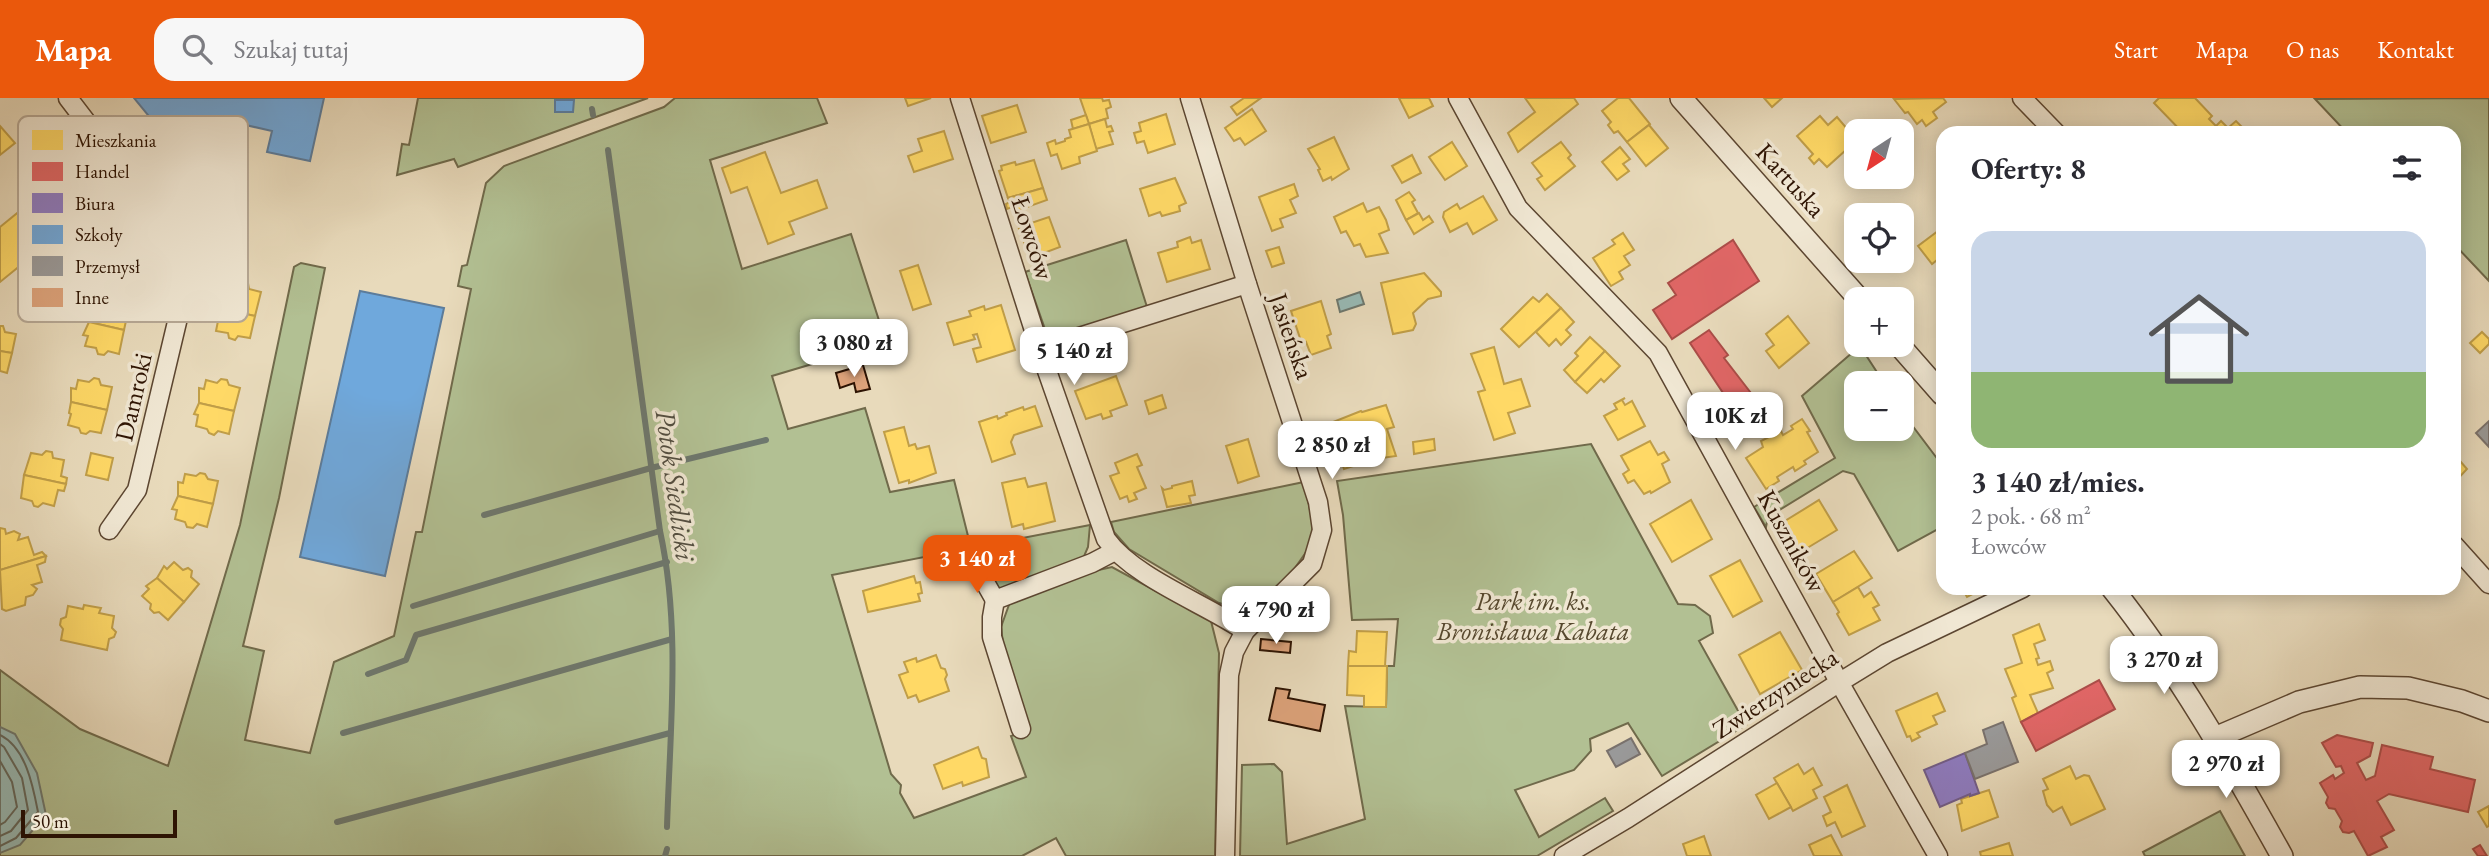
<!DOCTYPE html>
<html lang="pl">
<meta charset="utf-8">
<style>
:root{--surface:#fff;--page:#f7f7f7;--text:#2b2b33;--muted:#7c7c81;--line:#e1e1e2;--accent:#ea580c}
body{margin:0;font-family:"EB Garamond",serif;background:var(--page);color:var(--text);height:100vh;display:flex;flex-direction:column;font-size:26px;white-space:nowrap}
*{box-sizing:border-box;margin:0}
p{font-size:23px;color:var(--muted)}
.icon{flex:none;width:38px;height:38px;fill:none;stroke:currentColor;stroke-width:2;stroke-linecap:round;stroke-linejoin:round}
.map{position:relative;flex:1;overflow:hidden}
.details{position:absolute;left:1936px;top:28px;width:525px;height:469px;display:flex;flex-direction:column;background:var(--surface);border-radius:21px;box-shadow:0 4px 18px #0003}
.details>*{flex:none}
.needle{width:46px;rotate:216deg}
.controls{position:absolute;left:1844px;top:21px;display:grid;gap:14px}
.controls a{display:grid;place-items:center;width:70px;height:70px;border-radius:14px;background:var(--surface);box-shadow:0 4px 18px #0003;font-size:35px}
.scale{position:absolute;left:21px;bottom:18px;width:156px;box-sizing:border-box;padding-left:7px;border:4px solid #2e1403;border-top:0;font-size:19px;line-height:24px;white-space:nowrap;color:#2e1403;-webkit-text-stroke:5px #f0e7d3;paint-order:stroke}
.price{position:absolute;translate:-50% -60px;padding:0 16px;border-radius:14px;background:#fff;color:#222;font-size:23px;line-height:46px;filter:drop-shadow(0 2px 4px #0008)}
.price::after{content:'';position:absolute;left:50%;top:42px;width:21px;height:16px;margin-left:-10px;background:inherit;clip-path:polygon(0 0,100% 0,50% 100%)}
.price.current{background:var(--accent);color:#fff}
ul{padding:0;list-style:none}
li{display:grid;align-content:center;gap:14px;height:371px;padding:0 35px}
li+li{border-top:2px solid var(--line)}
li span{display:grid;place-items:center;height:217px;border-radius:21px;color:#555}
li>.icon{margin-inline-start:auto}
span .icon{width:126px;height:126px;fill:#fffc;stroke-width:1}
li b{font-size:30px}
h2{display:flex;justify-content:space-between;align-items:center;height:84px;padding:0 35px;font-size:30px}
header{display:flex;align-items:center;gap:42px;box-sizing:border-box;height:98px;padding:0 35px;background:var(--accent);color:#fff}
header strong{font-size:33px}
nav{display:flex;gap:38px;margin-inline-start:auto;font-size:24px}
.search{width:490px;height:63px;background:var(--page);display:flex;align-items:center;gap:18px;box-sizing:border-box;padding:0 24px;border-radius:21px;color:var(--muted);font-size:26px}
.map>svg:first-child{display:block}
</style>
<header>
<strong>Mapa</strong>
<div class="search"><svg class="icon" aria-label="search" viewBox="0 0 24 24"><circle cx="10" cy="10" r="6"/><path d="M15 15l6 6"/></svg>Szukaj tutaj</div>
<nav><a>Start</a><a>Mapa</a><a>O nas</a><a>Kontakt</a></nav>
</header>
<div class="map">
<svg width="2489" height="758" viewBox="0 0 2489 758">
<rect width="100%" height="100%" fill="#e8dabb"/>
<filter id="stains"><feTurbulence type="fractalNoise" baseFrequency=".00286" numOctaves="4"/><feColorMatrix values="0 0 0 0 .2 0 0 0 0 .09 0 0 0 0 .02 0 0 0 .5 -.17"/></filter>
<radialGradient id="worn" r=".72"><stop offset=".6" stop-color="#630" stop-opacity="0"/><stop offset="1" stop-color="#630" stop-opacity=".3"/></radialGradient>
<!-- green -->
<g fill="#b2c093" stroke="#706a4b" stroke-width="2">
<polygon points="418,0 648,0 458,69 454,61 397,77 402,46 409,47"/>
<polygon points="675,0 817,0 827,25 710,62 742,171 851,136 886,244 772,278 788,331 865,310 890,394 954,382 971,450 1090,427 1088,449 1082,463 1002,492 990,483 970,450 832,477 891,676 901,687 900,695 914,720 1026,679 1011,638 1027,632 1003,545 1001,529 1010,504 1094,473 1112,469 1211,523 1219,555 1215,758 1066,758 1056,740 1022,758 0,758 0,572 80,631 168,668 240,427 294,169 301,165 325,170 279,400 243,548 264,553 245,642 310,655 334,564 394,538 416,434 422,434 471,191 458,188 462,168 467,167 486,85 504,68 664,9"/>
<polygon points="2489,0 2489,183 2454,146 2454,35 2347,35 2315,1"/>
<polygon points="1126,142 1147,209 1058,238 1046,234 1025,174"/>
<polygon points="1860,248 1884,285 1857,285 1857,331 1902,331 1902,314 1942,367 1942,429 1898,453 1854,376 1843,373 1768,419 1766,429 1754,409 1835,360 1802,298"/>
<polygon points="1591,346 1678,506 1695,507 1710,518 1713,535 1699,543 1746,627 1662,678 1628,625 1590,641 1591,653 1574,672 1515,692 1539,739 1605,700 1613,713 1537,758 1240,758 1242,667 1274,666 1282,674 1287,746 1365,721 1345,608 1386,609 1387,568 1394,568 1398,521 1352,522 1343,417 1337,383"/>
<polygon points="1304,384 1313,426 1311,447 1290,477 1255,506 1237,510 1219,505 1129,451 1114,434 1111,424"/>
<polygon points="2220,713 2245,758 2145,758 2143,754"/>
</g>
<!-- water -->
<g fill="#98bab5" stroke="#6e786e" stroke-width="2">
<polygon points="1360,194 1364,206 1340,214 1337,202"/>
<polygon points="0,629 15,636 37,675 46,717 20,747 0,755"/>
</g>
<!-- homes -->
<g fill="#ffd966" stroke="#c09e48" stroke-width="2">
<polygon points="905,0 931,0 908,8"/>
<polygon points="1080,0 1102,0 1103,3 1109,2 1111,9 1106,11 1108,20 1089,26"/>
<polygon points="1244,0 1261,0 1237,17 1231,9"/>
<polygon points="1399,0 1429,0 1433,8 1409,20"/>
<polygon points="1525,0 1574,0 1578,6 1518,54 1508,35 1535,14"/>
<polygon points="1618,0 1629,0 1650,26 1627,44 1618,33 1614,35 1608,27 1611,24 1602,13"/>
<polygon points="1764,0 1782,0 1772,9"/>
<polygon points="1943,0 1946,4 1933,14 1937,20 1926,28 1922,22 1917,26 1908,14 1905,15 1894,1"/>
<polygon points="2159,0 2195,0 2212,18 2209,21 2216,28 2221,23 2228,30 2236,23 2247,34 2183,35 2154,5"/>
<polygon points="1017,7 1026,34 991,45 982,18"/>
<polygon points="1252,11 1266,33 1245,47 1240,40 1234,43 1225,30"/>
<polygon points="1166,16 1175,46 1148,55 1144,43 1137,45 1134,35 1141,33 1139,25"/>
<polygon points="1086,17 1089,26 1073,31 1071,22"/>
<polygon points="1820,18 1828,27 1837,19 1848,32 1851,30 1857,36 1857,42 1827,69 1819,61 1814,66 1809,60 1813,56 1797,38"/>
<polygon points="1105,21 1107,29 1111,28 1113,33 1109,34 1113,46 1096,51 1089,26"/>
<polygon points="1089,26 1097,53 1079,59 1080,65 1062,71 1057,56 1051,58 1047,45 1055,42 1056,46 1065,43 1065,41 1071,39 1069,32"/>
<polygon points="1649,27 1668,50 1646,68 1627,44"/>
<polygon points="0,28 15,45 0,57"/>
<polygon points="944,33 953,61 914,74 908,58 922,53 918,41"/>
<polygon points="1334,39 1349,71 1332,82 1331,79 1323,83 1318,72 1320,71 1308,51"/>
<polygon points="1452,44 1467,68 1445,82 1429,59"/>
<polygon points="1561,44 1571,57 1568,60 1575,68 1545,92 1537,81 1542,78 1532,65"/>
<polygon points="1620,49 1630,61 1623,66 1629,73 1617,82 1602,64"/>
<polygon points="765,54 781,95 817,82 827,110 789,124 794,136 768,146 747,89 731,95 722,70"/>
<polygon points="1412,57 1421,75 1402,85 1392,68"/>
<polygon points="1034,62 1043,90 1008,100 999,73 1002,72 1001,68 1015,64 1016,67"/>
<polygon points="1175,80 1186,105 1179,108 1180,113 1162,118 1160,114 1149,118 1140,91"/>
<polygon points="1294,86 1298,98 1290,102 1296,115 1280,121 1283,129 1272,133 1259,99"/>
<polygon points="1043,90 1047,102 1013,114 1012,109 1007,111 1006,106 1010,104 1008,100"/>
<polygon points="1409,94 1415,102 1412,104 1418,115 1406,122 1396,102"/>
<polygon points="1483,98 1497,122 1473,136 1467,125 1450,134 1443,119 1444,114 1457,106 1460,111"/>
<polygon points="1363,105 1367,114 1379,109 1386,122 1389,132 1379,136 1388,155 1366,159 1360,146 1354,148 1346,133 1341,135 1334,119"/>
<polygon points="21,112 48,145 0,184 0,129"/>
<polygon points="1419,115 1423,122 1429,118 1433,124 1414,136 1406,122"/>
<polygon points="1049,119 1060,149 1036,158 1032,145 1025,147 1019,131 1023,130 1024,134 1027,132 1025,127"/>
<polygon points="1902,122 1912,134 1902,143"/>
<polygon points="1942,130 1942,158 1932,166 1918,148"/>
<polygon points="1623,135 1634,152 1624,158 1630,167 1619,174 1623,181 1611,188 1593,160 1615,146 1612,142"/>
<polygon points="1190,139 1192,145 1201,142 1210,171 1167,184 1158,155 1178,149 1177,144"/>
<polygon points="1279,149 1284,165 1272,169 1266,153"/>
<polygon points="918,167 931,206 913,212 900,173"/>
<polygon points="1424,175 1441,194 1441,198 1428,201 1413,215 1416,226 1413,232 1393,236 1381,185"/>
<polygon points="242,184 248,185 249,191 261,194 255,218 219,210 220,194 225,195 227,186 238,188"/>
<polygon points="1547,196 1561,210 1519,249 1501,231 1533,199 1539,204"/>
<polygon points="111,201 116,202 118,207 129,209 124,232 89,224 89,210 94,211 96,202 107,204"/>
<polygon points="1321,203 1331,236 1327,238 1331,250 1311,257 1306,244 1302,246 1291,213"/>
<polygon points="1001,207 1015,252 977,264 973,251 981,249 977,236 973,237 975,241 954,247 947,225 971,218 969,213 984,208 985,212"/>
<polygon points="219,210 255,218 250,240 238,238 235,242 229,240 228,235 216,233 218,223 214,222"/>
<polygon points="1561,210 1574,224 1566,232 1571,237 1561,247 1556,241 1549,248 1536,234"/>
<polygon points="1788,218 1809,245 1779,270 1766,253 1774,247 1766,236"/>
<polygon points="89,224 124,232 119,256 108,253 104,257 98,256 96,250 85,248 88,238 83,237"/>
<polygon points="0,228 3,228 5,234 16,236 12,255 0,253"/>
<polygon points="2482,234 2489,241 2489,246 2480,255 2470,245"/>
<polygon points="1590,239 1605,253 1575,284 1564,272 1578,258 1575,255"/>
<polygon points="1494,249 1504,286 1521,281 1530,308 1508,315 1515,335 1494,342 1478,294 1485,292 1471,256"/>
<polygon points="0,253 12,255 7,275 0,273"/>
<polygon points="1605,253 1620,268 1604,284 1601,281 1587,295 1575,284"/>
<polygon points="1116,278 1127,307 1110,313 1112,318 1103,321 1101,316 1086,321 1075,293"/>
<polygon points="94,280 99,281 101,287 112,289 107,312 71,304 71,290 76,291 78,282 89,284"/>
<polygon points="221,281 227,282 229,287 240,290 234,313 199,305 199,290 204,291 206,282 217,285"/>
<polygon points="1162,297 1166,310 1149,316 1145,303"/>
<polygon points="1625,300 1622,302 1625,307 1632,303 1645,328 1618,342 1604,318 1617,311 1614,306"/>
<polygon points="71,304 107,312 101,335 90,333 86,336 81,335 79,330 68,327 71,316 69,315"/>
<polygon points="199,305 234,313 229,336 218,333 214,337 209,335 207,331 196,328 198,317 194,316"/>
<polygon points="1386,307 1394,329 1387,331 1396,358 1375,361 1344,371 1337,351 1344,349 1333,324 1361,313 1362,314"/>
<polygon points="1035,308 1042,328 1014,337 1011,344 1015,356 992,364 979,324 997,318 998,321 1007,317 1006,315 1023,309 1024,312"/>
<polygon points="1802,321 1810,333 1807,334 1818,354 1804,363 1806,366 1795,373 1793,369 1777,379 1779,383 1766,391 1746,360 1763,349 1761,343 1781,333 1783,337 1793,331 1791,328"/>
<polygon points="904,329 909,348 915,346 917,351 929,348 936,375 909,385 909,382 899,385 884,334"/>
<polygon points="1248,341 1259,378 1238,385 1226,348"/>
<polygon points="1434,341 1435,352 1414,356 1413,344"/>
<polygon points="1650,343 1658,357 1664,354 1669,362 1662,366 1670,384 1651,395 1650,393 1644,396 1634,382 1628,385 1623,376 1629,372 1621,358"/>
<polygon points="46,353 52,354 53,360 64,362 61,378 67,380 66,386 24,377 31,355 42,357"/>
<polygon points="91,355 113,360 108,382 86,377"/>
<polygon points="1137,356 1142,367 1137,369 1146,390 1134,395 1137,401 1129,404 1127,398 1120,401 1110,378 1119,375 1115,365"/>
<polygon points="2454,356 2467,371 2454,385"/>
<polygon points="200,375 205,376 208,381 218,383 213,406 178,398 178,384 183,385 185,376 196,378"/>
<polygon points="24,377 66,386 64,393 58,392 54,408 43,405 38,409 34,408 32,403 21,400"/>
<polygon points="1025,380 1028,389 1046,385 1055,423 1024,431 1023,426 1012,429 1002,385"/>
<polygon points="1192,383 1195,397 1189,398 1191,405 1167,409 1162,390 1164,392 1172,390 1172,388"/>
<polygon points="178,398 213,406 207,429 197,426 193,430 187,429 185,424 175,421 177,412 172,411"/>
<polygon points="1691,402 1712,441 1672,464 1650,426"/>
<polygon points="1819,402 1837,432 1799,455 1780,426"/>
<polygon points="0,430 5,431 6,436 14,433 20,436 18,442 28,439 34,457 42,454 46,458 0,472"/>
<polygon points="1854,453 1872,480 1833,504 1816,476"/>
<polygon points="46,458 45,464 37,467 42,484 32,487 37,491 33,497 26,499 25,507 6,513 2,511 0,472"/>
<polygon points="1740,462 1762,503 1733,519 1710,478"/>
<polygon points="174,464 183,472 188,470 192,473 191,479 199,486 184,504 157,480 164,468 167,471"/>
<polygon points="914,478 916,485 920,484 922,495 918,496 920,503 868,514 863,493"/>
<polygon points="157,480 184,504 168,522 159,514 154,515 150,511 151,506 142,498 149,491 146,488"/>
<polygon points="1858,489 1864,499 1871,494 1879,507 1873,510 1880,522 1849,537 1837,516 1839,514 1833,504"/>
<polygon points="1962,490 1984,490 1967,499"/>
<polygon points="84,507 101,510 99,515 114,518 112,530 116,534 114,539 109,541 107,552 61,542 63,531 60,527 61,521 66,519 68,508 83,511"/>
<polygon points="2039,526 2045,542 2034,546 2039,560 2036,561 2038,567 2050,563 2053,572 2047,575 2053,590 2030,597 2038,615 2021,624 2012,600 2016,598 2005,571 2022,565 2013,537"/>
<polygon points="1357,533 1387,534 1385,568 1348,568 1349,553 1356,554"/>
<polygon points="1780,534 1802,572 1760,596 1739,557"/>
<polygon points="936,557 941,570 945,571 947,577 945,581 949,593 919,604 916,597 908,600 899,577 908,574 904,564 916,560 917,564"/>
<polygon points="1348,568 1387,568 1386,609 1364,609 1364,598 1347,597"/>
<polygon points="1937,595 1945,613 1933,618 1937,626 1917,635 1920,639 1912,643 1910,638 1907,639 1896,613"/>
<polygon points="978,649 982,660 986,661 989,679 963,688 962,684 943,691 934,667"/>
<polygon points="1798,666 1804,676 1813,670 1822,687 1813,692 1817,700 1793,713 1774,680"/>
<polygon points="2070,668 2076,681 2084,677 2089,678 2105,711 2071,727 2062,709 2053,714 2047,707 2043,693 2048,691 2043,681"/>
<polygon points="1777,685 1791,709 1769,721 1756,697"/>
<polygon points="1847,687 1865,728 1842,739 1835,724 1827,728 1823,718 1831,714 1824,699"/>
<polygon points="1989,692 1998,719 1962,733 1957,707 1962,705 1961,701"/>
<polygon points="2489,708 2489,728 2487,729 2478,714"/>
<polygon points="1831,737 1842,758 1814,758 1809,747"/>
<polygon points="1704,738 1711,758 1687,758 1683,746"/>
<polygon points="2009,745 2013,758 1981,758 1980,754"/>
</g>
<!-- shops -->
<g fill="#e06666" stroke="#ab4d48" stroke-width="2">
<polygon points="1733,142 1759,183 1672,241 1653,212 1676,197 1668,185"/>
<polygon points="1709,232 1728,257 1724,260 1754,299 1735,313 1690,245"/>
<polygon points="2099,582 2115,611 2036,653 2021,624"/>
<polygon points="2337,637 2373,645 2370,658 2357,665 2366,682 2375,678 2382,647 2433,659 2430,671 2475,682 2468,714 2389,696 2377,703 2394,732 2381,739 2387,749 2368,758 2354,733 2349,735 2343,734 2340,729 2342,723 2335,711 2329,710 2326,705 2328,699 2320,685 2333,677 2335,681 2344,675 2341,668 2336,669 2322,645"/>
<polygon points="2480,747 2487,758 2478,758 2473,751"/>
</g>
<!-- offices -->
<polygon fill="#8e7cc3" stroke="#715d89" stroke-width="2" points="1965,655 1979,695 1970,698 1970,696 1940,709 1924,672"/>
<!-- schools -->
<g fill="#6fa8dc" stroke="#5c7c9b" stroke-width="2">
<polygon points="134,0 324,0 310,63 267,54 272,33 215,20 189,40 182,31 173,38 166,30 161,33"/>
<polygon points="555,2 574,2 573,14 555,14"/>
<polygon points="360,193 444,210 385,478 300,459"/>
</g>
<!-- industry -->
<g fill="#999" stroke="#79716c" stroke-width="2">
<polygon points="2489,323 2489,349 2476,335"/>
<polygon points="2003,624 2018,664 1975,681 1965,655 1987,646 1983,632"/>
<polygon points="1631,640 1640,656 1616,669 1607,653"/>
</g>
<g fill="none" stroke-linecap="round" stroke-linejoin="round">
<!-- shore -->
<g stroke="#63675c" stroke-width="2">
<path d="M0 637C26 650 33 688 38 714L16 740 0 748"/>
<polyline points="0,646 4,649 22,680 28,712 11,733 0,738"/>
<polyline points="0,663 12,684 17,709 5,724 0,727"/>
</g>
<!-- stream -->
<g stroke="#6e786e" stroke-width="6">
<polyline points="592,11 593,17"/>
<path d="M608 52 660 433C681 529 670 631 667 729"/>
<polyline points="484,417 651,370 766,342"/>
<polyline points="413,508 660,433"/>
<polyline points="368,576 406,562 416,537 667,464"/>
<polyline points="343,635 672,541"/>
<polyline points="337,724 670,635"/>
<polyline points="665,758 667,751"/>
</g>
</g>
<!-- building -->
<g fill="#dca27a" stroke="#2e1403" stroke-width="2">
<polygon points="863,267 870,291 856,294 854,285 840,290 836,275"/>
<polygon points="1261,541 1291,544 1290,555 1260,552"/>
<polygon points="1276,590 1290,592 1288,600 1325,607 1320,633 1269,622"/>
</g>
<g fill="none" stroke-linecap="round" stroke-linejoin="round">
<defs>
<g id="minor">
<polyline points="68,0 182,149 187,163 187,182 137,392 109,432"/>
<path d="M960 0 1045 267 1106 441C1134 480 1204 505 1245 533"/>
<polyline points="1190,0 1247,186 1318,404 1322,432 1312,466 1245,533 1234,554 1229,577 1225,758"/>
<polyline points="1458,0 1518,110 1658,255 1843,591 1938,758"/>
<polyline points="2022,0 2056,35"/>
<polyline points="1041,251 1247,186"/>
<polyline points="2454,447 2489,486"/>
<polyline points="978,472 995,502"/>
<polyline points="1021,631 992,539 992,519 995,502 1092,465 1115,453"/>
<polyline points="1564,758 1628,720 1840,584 1887,555 2023,490"/>
</g>
<g id="tertiary">
<polyline points="1681,0 1859,201"/>
<polyline points="1899,247 1942,296"/>
<path d="M2112 490C2178 573 2230 665 2282 758"/>
<polyline points="2215,640 2299,604 2360,589 2408,590 2462,603 2489,613"/>
</g>
</defs>
<!-- minor casing -->
<use href="#minor" stroke="#5c4631" stroke-width="21"/>
<!-- tertiary casing -->
<use href="#tertiary" stroke="#5c4631" stroke-width="24"/>
<!-- minor -->
<use href="#minor" stroke="#f0e7d3" stroke-width="18"/>
<!-- tertiary -->
<use href="#tertiary" stroke="#f0e7d3" stroke-width="21"/>
</g>
<g text-anchor="middle" dominant-baseline="central" stroke-width="7" stroke-linejoin="round" paint-order="stroke">
<!-- street labels -->
<g font-size="26" fill="#2e1403" stroke="#f0e7d3">
<text transform="translate(1791 82) rotate(48)">Kartuska</text>
<text transform="translate(1033 140) rotate(72)">Łowców</text>
<text transform="translate(1292 238) rotate(71)">Jasieńska</text>
<text transform="translate(133 299) rotate(-77)">Damroki</text>
<text transform="translate(1792 443) rotate(61)">Kuszników</text>
<text transform="translate(1775 595) rotate(-33)">Zwierzyniecka</text>
</g>
<!-- park labels -->
<g font-size="26" font-style="italic" fill="#56482e" stroke="#f0e7d3">
<text x="1533" y="503">Park im. ks.<tspan x="1533" dy="30">Bronisława Kabata</tspan></text>
</g>
<!-- water labels -->
<g font-size="28" font-style="italic" fill="#534e41" stroke="#f0e7d3">
<text transform="translate(676 387) rotate(82)">Potok Siedlicki</text>
</g>
</g>
<!-- legend -->
<rect x="18" y="18" width="230" height="206" rx="10" fill="#f0e7d3" stroke="#b6a895" stroke-width="2"/>
<rect x="32" y="32" width="31" height="20" fill="#ffd966"/>
<rect x="32" y="64" width="31" height="19" fill="#e06666"/>
<rect x="32" y="95" width="31" height="20" fill="#8e7cc3"/>
<rect x="32" y="127" width="31" height="19" fill="#6fa8dc"/>
<rect x="32" y="158" width="31" height="20" fill="#999"/>
<rect x="32" y="190" width="31" height="19" fill="#dca27a"/>
<g font-size="19" fill="#2e1403">
<text x="75" y="49">Mieszkania</text>
<text x="75" y="80">Handel</text>
<text x="75" y="112">Biura</text>
<text x="75" y="143">Szkoły</text>
<text x="75" y="175">Przemysł</text>
<text x="75" y="206">Inne</text>
</g>
<rect width="100%" height="100%" filter="url(#stains)"/>
<rect width="100%" height="100%" fill="url(#worn)"/>
</svg>
<div class="controls">
<a><svg class="needle" viewBox="-14 -14 28 28"><path d="M0-13l5 13h-10z" fill="#e53935"/><path d="M0 13l5-13h-10z" fill="#7c7c81"/></svg></a>
<a><svg class="icon" aria-label="locate" viewBox="0 0 24 24"><circle cx="12" cy="12" r="6"/><path d="M12 2v4M12 18v4M2 12h4M18 12h4"/></svg></a>
<a>+</a>
<a>−</a>
</div>
<div class="scale">50 m</div>
<b class="price" style="left:854px;top:281px">3 080 zł</b>
<b class="price" style="left:1074px;top:289px">5 140 zł</b>
<b class="price" style="left:1735px;top:354px">10K zł</b>
<b class="price" style="left:1332px;top:383px">2 850 zł</b>
<b class="price current" style="left:977px;top:497px">3 140 zł</b>
<b class="price" style="left:1276px;top:548px">4 790 zł</b>
<b class="price" style="left:2164px;top:598px">3 270 zł</b>
<b class="price" style="left:2226px;top:702px">2 970 zł</b>
<section class="details">
<h2>Oferty: 8<svg class="icon" aria-label="filters" viewBox="0 0 24 24"><path d="M4 7h16M4 17h16"/><circle cx="9" cy="7" r="2"/><circle cx="15" cy="17" r="2"/></svg></h2>
<ul>
<li><span style="background:linear-gradient(#c9d6e8 65%,#8fb573 0)"><svg class="icon" aria-label="home" viewBox="0 0 24 24"><path d="M3 11l9-7 9 7M6 9v11h12V9"/></svg></span><div><b>3 140 zł/mies.</b><p>2 pok. · 68 m²</p><p>Łowców</p></div></li>
</ul>
</section>
</div>
